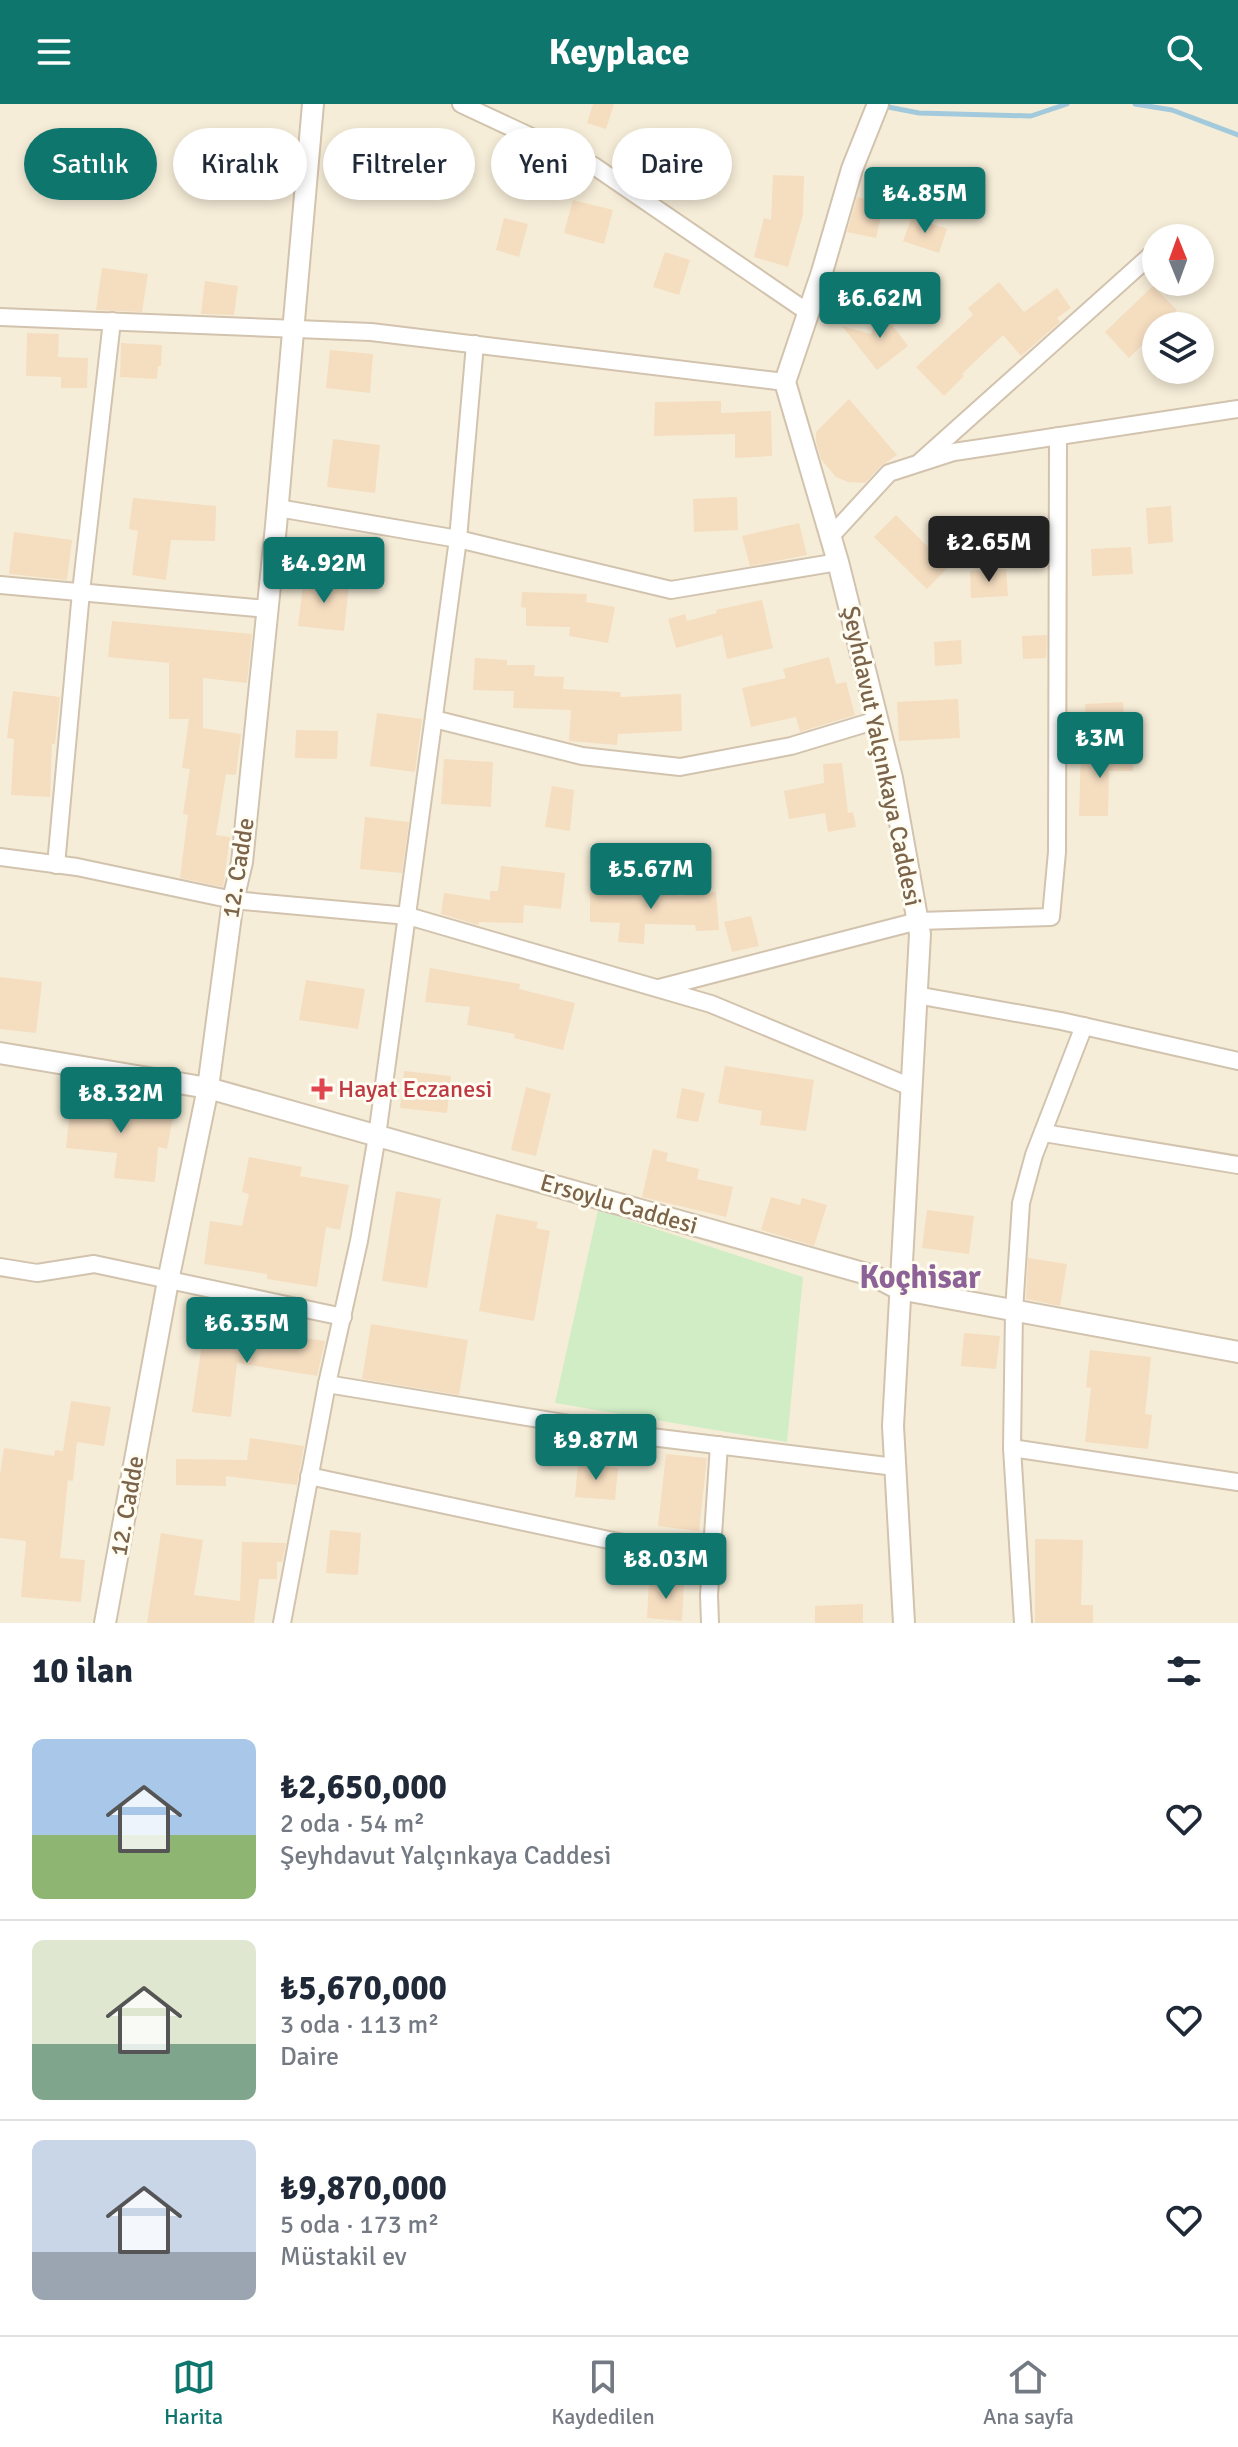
<!DOCTYPE html>
<html lang="tr">
<meta charset="utf-8">
<style>
:root{--surface:#fff;--page:#f2f2f3;--text:#1f2937;--muted:#747a83;--line:#e0e1e3;--accent:#0f766e}
body{margin:0;font-family:Signika,sans-serif;background:var(--page);color:var(--text);height:100vh;display:flex;flex-direction:column;font-size:30px;white-space:nowrap}
*{box-sizing:border-box;margin:0}
p{font-size:26px;color:var(--muted)}
.icon{flex:none;width:44px;height:44px;fill:none;stroke:currentColor;stroke-width:2;stroke-linecap:round;stroke-linejoin:round}
.map{position:relative;height:1519px;overflow:hidden}
.drawer{display:flex;flex-direction:column;background:var(--surface);flex:1}
.drawer>*{flex:none}
.banner{position:absolute;left:24px;top:24px;width:800px;height:72px;display:flex;gap:16px}
.needle{width:52px;rotate:359deg}
.controls{position:absolute;left:1142px;top:120px;display:grid;gap:16px}
.controls a{display:grid;place-items:center;width:72px;height:72px;border-radius:50%;background:var(--surface);box-shadow:0 4px 12px #0003;font-size:40px}
.price{position:absolute;translate:-50% -68px;padding:0 18px;border-radius:8px;background:var(--accent);color:#fff;font-size:26px;line-height:52px;filter:drop-shadow(0 2px 4px #0008)}
.price::after{content:'';position:absolute;left:50%;top:48px;width:24px;height:18px;margin-left:-12px;background:inherit;clip-path:polygon(0 0,100% 0,50% 100%)}
.price.selected{background:#222;color:#fff}
ul{padding:0;list-style:none}
li{display:flex;align-items:center;gap:24px;height:200px;padding:0 32px}
li+li{border-top:2px solid var(--line)}
li span{display:grid;place-items:center;flex:none;width:224px;height:160px;border-radius:12px;color:#555}
li>.icon{margin-inline-start:auto}
span .icon{width:96px;height:96px;fill:#fffc;stroke-width:1}
li b{font-size:34px}
h2{display:flex;justify-content:space-between;align-items:center;height:96px;padding:0 32px;font-size:34px}
.tag{padding:0 28px;border-radius:36px;background:var(--surface);box-shadow:0 4px 12px #0003;font-size:28px;line-height:72px}
.tag.selected{background:var(--accent);color:#fff}
header{display:flex;justify-content:space-between;align-items:center;height:104px;padding:0 32px;background:var(--accent);color:#fff;font-size:36px;font-weight:700}
.dock{display:flex;justify-content:space-around;align-items:center;height:112px;border-top:2px solid var(--line);background:var(--surface);font-size:22px;color:var(--muted)}
.dock a{display:grid;justify-items:center;gap:4px}
.dock .selected{color:var(--accent)}
.map>svg:first-child{display:block}
</style>
<header><svg class="icon" aria-label="menu" viewBox="0 0 24 24"><path d="M4 6h16M4 12h16M4 18h16"/></svg>Keyplace<svg class="icon" aria-label="search" viewBox="0 0 24 24"><circle cx="10" cy="10" r="6"/><path d="M15 15l6 6"/></svg></header>
<div class="map">
<svg width="1238" height="1519" viewBox="0 0 1238 1519">
<rect width="100%" height="100%" fill="#fef9ea"/>
<!-- residential -->
<path fill="#f6edd8" fill-rule="evenodd" d="M0 0H1238V1519H0ZM1156 134H1200V178H1156ZM1156 222H1200V266H1156Z"/>
<!-- green -->
<polygon fill="#d0edc6" points="598,1106 803,1173 787,1338 555,1299"/>
<g fill="none" stroke-linecap="round" stroke-linejoin="round">
<!-- stream -->
<g stroke="#a2cadc" stroke-width="5">
<polyline points="1135,0 1172,6 1238,31"/>
<polyline points="883,2 919,9 1031,12 1067,0"/>
</g>
</g>
<!-- building -->
<g fill="#f5ddc0">
<polygon points="593,0 614,0 606,25 587,19"/>
<polygon points="773,71 804,72 803,111 788,163 754,153 764,114 771,116"/>
<polygon points="857,93 884,99 876,134 847,128"/>
<polygon points="573,96 613,106 604,140 564,129"/>
<polygon points="912,113 947,125 939,149 903,137"/>
<polygon points="504,114 528,120 519,153 496,146"/>
<polygon points="665,148 690,156 679,191 653,183"/>
<polygon points="102,164 148,170 142,208 96,206"/>
<polygon points="205,177 238,182 234,211 201,210"/>
<polygon points="999,178 1024,208 1057,184 1071,204 1057,214 1060,218 1021,252 1003,231 962,270 964,272 944,292 916,263 973,211 968,204"/>
<polygon points="1153,182 1177,206 1161,222 1156,222 1156,227 1129,254 1105,228"/>
<polygon points="894,197 890,218 908,242 877,266 842,222 871,230 878,210"/>
<polygon points="27,229 59,230 58,253 88,254 87,284 61,284 61,273 26,272"/>
<polygon points="121,239 162,241 161,262 158,262 157,275 120,273"/>
<polygon points="330,246 373,250 370,289 326,284"/>
<polygon points="849,295 897,351 881,362 865,379 848,378 836,373 821,355 816,338 816,328"/>
<polygon points="721,297 721,309 771,307 772,352 735,354 735,330 654,332 655,298"/>
<polygon points="333,335 380,341 375,389 327,383"/>
<polygon points="737,393 738,426 694,428 693,395"/>
<polygon points="133,394 216,402 215,437 171,436 166,476 132,471 138,427 129,425"/>
<polygon points="1171,402 1173,438 1148,440 1146,404"/>
<polygon points="896,411 948,463 927,485 874,433"/>
<polygon points="799,419 807,451 750,462 742,432"/>
<polygon points="14,428 72,436 67,476 9,470"/>
<polygon points="1131,443 1133,470 1092,472 1091,445"/>
<polygon points="1006,465 1008,492 971,494 970,467"/>
<polygon points="304,475 349,480 344,527 298,522"/>
<polygon points="522,488 587,490 586,498 615,503 608,539 569,532 570,523 526,522 526,504 521,503"/>
<polygon points="762,496 773,544 727,555 722,531 676,544 668,515 685,510 687,517 717,509 716,506"/>
<polygon points="112,517 252,530 247,579 203,574 203,624 241,630 236,671 226,670 216,731 230,733 223,783 180,774 188,711 183,710 190,665 182,664 189,615 169,615 169,559 108,553"/>
<polygon points="1047,531 1046,554 1023,555 1022,532"/>
<polygon points="961,536 962,560 935,562 934,538"/>
<polygon points="829,553 836,580 846,578 855,611 800,628 796,613 751,623 742,584 786,574 783,565"/>
<polygon points="475,554 507,556 507,561 535,561 534,572 564,573 563,585 621,588 620,593 681,590 682,627 618,630 617,641 569,637 571,606 513,604 514,587 473,586"/>
<polygon points="13,587 60,593 55,640 52,640 50,693 11,691 14,635 7,634"/>
<polygon points="958,595 960,634 899,637 897,598"/>
<polygon points="1123,598 1124,617 1086,619 1085,600"/>
<polygon points="377,609 422,615 415,668 370,662"/>
<polygon points="296,626 338,627 337,655 295,654"/>
<polygon points="1081,648 1133,648 1133,667 1109,667 1108,712 1079,712"/>
<polygon points="444,655 493,658 491,703 441,700"/>
<polygon points="842,659 848,709 853,708 856,723 828,728 825,709 789,715 784,687 824,679 823,660"/>
<polygon points="552,682 574,686 570,727 545,723"/>
<polygon points="365,713 409,718 402,769 360,765"/>
<polygon points="501,762 565,769 561,805 524,801 523,819 479,818 478,821 441,810 444,789 490,796 490,787 498,787"/>
<polygon points="590,780 615,780 615,788 678,789 678,792 716,788 719,826 696,827 695,821 645,820 644,840 618,838 620,819 590,818"/>
<polygon points="751,812 759,842 732,848 724,818"/>
<polygon points="430,864 520,880 519,885 575,899 563,946 514,934 515,930 467,921 470,903 425,898"/>
<polygon points="0,873 42,878 36,929 0,925"/>
<polygon points="306,876 365,885 358,925 299,916"/>
<polygon points="725,962 814,976 806,1027 760,1021 762,1007 718,999"/>
<polygon points="404,967 451,972 447,1009 400,1004"/>
<polygon points="526,983 551,990 536,1052 511,1046"/>
<polygon points="682,984 705,989 698,1018 676,1014"/>
<polygon points="71,996 119,1001 119,998 174,1008 167,1045 158,1043 155,1078 114,1074 117,1049 66,1044"/>
<polygon points="653,1045 668,1049 666,1057 699,1065 697,1075 733,1083 726,1113 642,1093"/>
<polygon points="249,1053 302,1063 300,1072 349,1081 340,1126 326,1123 317,1183 267,1175 267,1170 204,1160 210,1117 242,1122 249,1090 242,1088"/>
<polygon points="396,1087 441,1095 427,1184 382,1177"/>
<polygon points="771,1093 800,1101 802,1094 827,1101 814,1142 761,1126"/>
<polygon points="927,1106 974,1112 969,1150 922,1144"/>
<polygon points="496,1110 538,1118 536,1124 550,1127 534,1217 479,1207"/>
<polygon points="1028,1154 1067,1160 1060,1202 1026,1195"/>
<polygon points="371,1220 468,1236 459,1291 362,1275"/>
<polygon points="204,1226 269,1240 271,1229 325,1237 317,1272 237,1259 231,1313 192,1308"/>
<polygon points="964,1229 1000,1232 996,1265 961,1262"/>
<polygon points="1090,1246 1151,1253 1145,1310 1152,1311 1148,1345 1085,1338 1091,1284 1086,1283"/>
<polygon points="71,1297 111,1303 104,1342 77,1338 73,1377 68,1376 60,1454 85,1456 81,1498 21,1493 26,1437 0,1434 0,1371 4,1344 54,1352 55,1346 63,1347"/>
<polygon points="250,1334 304,1342 297,1381 226,1372 226,1382 176,1381 176,1355 247,1356"/>
<polygon points="666,1350 707,1354 699,1427 658,1422"/>
<polygon points="578,1360 618,1364 615,1396 575,1393"/>
<polygon points="330,1426 361,1429 358,1471 326,1469"/>
<polygon points="161,1429 203,1436 194,1491 240,1497 242,1438 286,1439 282,1458 277,1458 277,1475 259,1475 254,1519 147,1519"/>
<polygon points="1035,1435 1083,1436 1081,1501 1093,1501 1093,1519 1035,1519"/>
<polygon points="649,1478 684,1480 682,1517 647,1514"/>
<polygon points="863,1500 863,1519 815,1519 815,1502"/>
</g>
<g fill="none" stroke-linecap="round" stroke-linejoin="round">
<defs>
<g id="minor">
<polyline points="461,0 594,62 809,209"/>
<polyline points="0,213 371,228 785,278"/>
<polyline points="921,357 1151,151"/>
<polyline points="278,404 458,435 671,486 838,458"/>
<polyline points="831,432 889,369 954,348 1238,305"/>
<polyline points="0,481 268,505"/>
<polyline points="434,615 582,652 680,663 791,642 877,616"/>
<polyline points="0,753 77,763 233,796 408,812 711,900 911,983"/>
<polyline points="56,761 81,488 112,217"/>
<polyline points="659,884 918,817 1051,813 1057,748 1058,332"/>
<polyline points="916,891 1061,917 1238,957"/>
<polyline points="1044,1029 1238,1061"/>
<polyline points="0,1163 37,1169 94,1160 343,1213"/>
<polyline points="327,1280 643,1332 895,1363"/>
<polyline points="1012,1344 1238,1378"/>
<polyline points="309,1372 712,1458"/>
<polyline points="282,1519 327,1280 359,1137 377,1032 458,435 475,240"/>
<polyline points="710,1519 709,1491 719,1341"/>
<polyline points="1023,1519 1012,1344 1014,1207 1021,1099 1034,1051 1084,922"/>
</g>
<g id="tertiary">
<polyline points="878,0 852,65 822,168 785,278 838,458 892,674 920,830 893,1322 904,1519"/>
<polyline points="0,949 208,984 874,1172 899,1185 1238,1248"/>
<polyline points="105,1519 168,1177 208,984 233,796 242,758 276,422 313,0"/>
</g>
</defs>
<!-- minor casing -->
<use href="#minor" stroke="#d2c3ae" stroke-width="20"/>
<!-- tertiary casing -->
<use href="#tertiary" stroke="#d2c3ae" stroke-width="24"/>
<!-- minor -->
<use href="#minor" stroke="#fff" stroke-width="16"/>
<!-- tertiary -->
<use href="#tertiary" stroke="#fff" stroke-width="20"/>
</g>
<!-- markers -->
<path fill="#e0444e" stroke="#fffcf2" stroke-width="3" d="M318 973h8v8h8v8h-8v8h-8v-8h-8v-8h8z"/>
<g text-anchor="middle" dominant-baseline="central" stroke-width="6" stroke-linejoin="round" paint-order="stroke">
<!-- street labels -->
<g font-size="24" fill="#7b644a" stroke="#fffcf2">
<text transform="translate(882 652) rotate(78)">Şeyhdavut Yalçınkaya Caddesi</text>
<text transform="translate(238 764) rotate(-81)">12. Cadde</text>
<text transform="translate(619 1100) rotate(16)">Ersoylu Caddesi</text>
<text transform="translate(127 1402) rotate(-80)">12. Cadde</text>
</g>
<!-- health labels -->
<g font-size="24" fill="#be3a42" stroke="#fffcf2" text-anchor="start">
<text x="338" y="985">Hayat Eczanesi</text>
</g>
<!-- district labels -->
<g font-size="32" font-weight="bold" fill="#8d6397" stroke="#fffcf2">
<text x="920" y="1173">Koçhisar</text>
</g>
</g>
</svg>
<div class="controls">
<a><svg class="needle" viewBox="-14 -14 28 28"><path d="M0-13l5 13h-10z" fill="#e53935"/><path d="M0 13l5-13h-10z" fill="#747a83"/></svg></a>
<a><svg class="icon" aria-label="layers" viewBox="0 0 24 24"><path d="M12 4l9 5-9 5-9-5zM3 14l9 5 9-5"/></svg></a>
</div>
<b class="price" style="left:925px;top:131px">₺4.85M</b>
<b class="price" style="left:880px;top:236px">₺6.62M</b>
<b class="price selected" style="left:989px;top:480px">₺2.65M</b>
<b class="price" style="left:324px;top:501px">₺4.92M</b>
<b class="price" style="left:1100px;top:676px">₺3M</b>
<b class="price" style="left:651px;top:807px">₺5.67M</b>
<b class="price" style="left:121px;top:1031px">₺8.32M</b>
<b class="price" style="left:247px;top:1261px">₺6.35M</b>
<b class="price" style="left:596px;top:1378px">₺9.87M</b>
<b class="price" style="left:666px;top:1497px">₺8.03M</b>
<div class="banner">
<a class="tag selected">Satılık</a>
<a class="tag">Kiralık</a>
<a class="tag">Filtreler</a>
<a class="tag">Yeni</a>
<a class="tag">Daire</a>
</div>
</div>
<section class="drawer">
<h2>10 ilan<svg class="icon" aria-label="filters" viewBox="0 0 24 24"><path d="M4 7h16M4 17h16"/><circle cx="9" cy="7" r="2"/><circle cx="15" cy="17" r="2"/></svg></h2>
<ul>
<li><span style="background:linear-gradient(#a9c7e8 60%,#8fb573 0)"><svg class="icon" aria-label="home" viewBox="0 0 24 24"><path d="M3 11l9-7 9 7M6 9v11h12V9"/></svg></span><div><b>₺2,650,000</b><p>2 oda · 54 m²</p><p>Şeyhdavut Yalçınkaya Caddesi</p></div><svg class="icon" aria-label="heart" viewBox="0 0 24 24"><path d="M12 20l-8-8c-3-5 5-10 8-4 3-6 11-1 8 4z"/></svg></li>
<li><span style="background:linear-gradient(#dfe7d0 65%,#7fa58c 0)"><svg class="icon" aria-label="home" viewBox="0 0 24 24"><path d="M3 11l9-7 9 7M6 9v11h12V9"/></svg></span><div><b>₺5,670,000</b><p>3 oda · 113 m²</p><p>Daire</p></div><svg class="icon" aria-label="heart" viewBox="0 0 24 24"><path d="M12 20l-8-8c-3-5 5-10 8-4 3-6 11-1 8 4z"/></svg></li>
<li><span style="background:linear-gradient(#c9d6e8 70%,#9aa5b1 0)"><svg class="icon" aria-label="home" viewBox="0 0 24 24"><path d="M3 11l9-7 9 7M6 9v11h12V9"/></svg></span><div><b>₺9,870,000</b><p>5 oda · 173 m²</p><p>Müstakil ev</p></div><svg class="icon" aria-label="heart" viewBox="0 0 24 24"><path d="M12 20l-8-8c-3-5 5-10 8-4 3-6 11-1 8 4z"/></svg></li>
</ul>
</section>
<nav class="dock">
<a class="selected"><svg class="icon" aria-label="map" viewBox="0 0 24 24"><path d="M3 6l6-2 6 2 6-2v14l-6 2-6-2-6 2zM9 4v14M15 6v14"/></svg>Harita</a>
<a><svg class="icon" aria-label="saved" viewBox="0 0 24 24"><path d="M7 4h10v16l-5-4-5 4z"/></svg>Kaydedilen</a>
<a><svg class="icon" aria-label="home" viewBox="0 0 24 24"><path d="M3 11l9-7 9 7M6 9v11h12V9"/></svg>Ana sayfa</a>
</nav>
